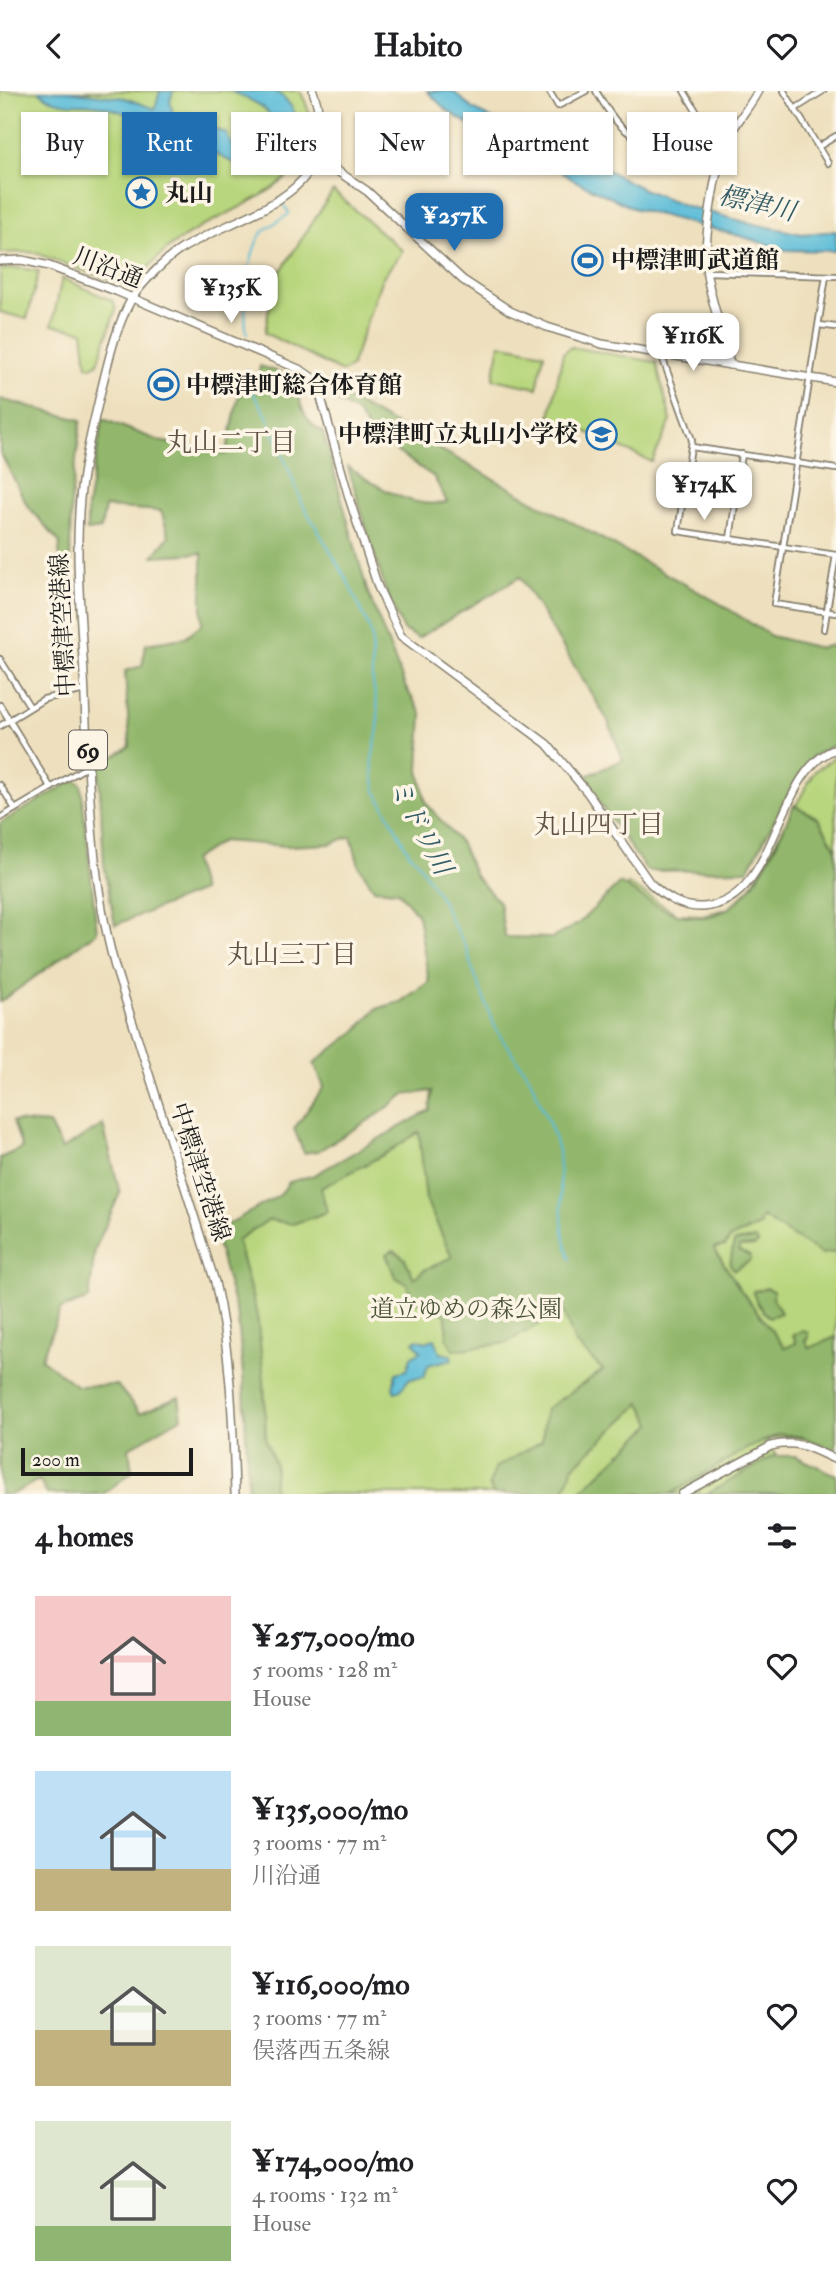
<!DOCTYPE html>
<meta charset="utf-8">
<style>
:root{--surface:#fff;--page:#f2f2f2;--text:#202124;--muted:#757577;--accent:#1f6fb2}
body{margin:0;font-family:"IM FELL Double Pica","Noto Serif JP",serif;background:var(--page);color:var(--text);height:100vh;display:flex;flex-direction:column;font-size:26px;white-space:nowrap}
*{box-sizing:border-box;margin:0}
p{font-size:23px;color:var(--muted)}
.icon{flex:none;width:38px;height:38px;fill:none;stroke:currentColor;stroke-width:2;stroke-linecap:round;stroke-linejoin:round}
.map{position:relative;height:1403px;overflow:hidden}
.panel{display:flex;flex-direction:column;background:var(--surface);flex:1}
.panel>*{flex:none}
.hud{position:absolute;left:21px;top:21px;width:794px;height:63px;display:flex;gap:14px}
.scale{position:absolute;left:21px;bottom:18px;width:172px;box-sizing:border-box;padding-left:7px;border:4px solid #1c1c1c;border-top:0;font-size:19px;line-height:24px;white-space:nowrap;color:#1c1c1c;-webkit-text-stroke:5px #fcf5e5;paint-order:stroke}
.price{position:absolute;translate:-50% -60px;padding:0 16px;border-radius:14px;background:#fff;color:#222;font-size:23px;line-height:46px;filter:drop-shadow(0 2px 4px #0008)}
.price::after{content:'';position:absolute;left:50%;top:42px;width:21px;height:16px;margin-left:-10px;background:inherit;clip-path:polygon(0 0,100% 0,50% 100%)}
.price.active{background:var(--accent);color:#fff}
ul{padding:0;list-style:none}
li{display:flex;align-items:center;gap:21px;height:175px;padding:0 35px}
li span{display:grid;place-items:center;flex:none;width:196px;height:140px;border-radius:0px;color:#555}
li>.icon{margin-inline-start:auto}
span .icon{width:84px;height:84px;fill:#fffc;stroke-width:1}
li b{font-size:30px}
h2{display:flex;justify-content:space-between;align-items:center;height:84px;padding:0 35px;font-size:30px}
.tag{padding:0 24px;border-radius:0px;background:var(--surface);box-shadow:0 2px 5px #0004;font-size:24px;line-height:63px}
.tag.active{background:var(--accent);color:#fff}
header{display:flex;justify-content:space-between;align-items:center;height:91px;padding:0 35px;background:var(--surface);font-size:32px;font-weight:700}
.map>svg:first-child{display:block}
</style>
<header><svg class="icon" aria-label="back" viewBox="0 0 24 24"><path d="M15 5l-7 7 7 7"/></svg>Habito<svg class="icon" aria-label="heart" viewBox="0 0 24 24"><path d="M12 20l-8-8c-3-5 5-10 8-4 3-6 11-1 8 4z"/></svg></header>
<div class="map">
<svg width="836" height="1403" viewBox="0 0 836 1403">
<rect width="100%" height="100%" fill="#fcf5e5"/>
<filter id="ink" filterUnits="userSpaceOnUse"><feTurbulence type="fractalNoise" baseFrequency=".0143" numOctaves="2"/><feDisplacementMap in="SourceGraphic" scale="14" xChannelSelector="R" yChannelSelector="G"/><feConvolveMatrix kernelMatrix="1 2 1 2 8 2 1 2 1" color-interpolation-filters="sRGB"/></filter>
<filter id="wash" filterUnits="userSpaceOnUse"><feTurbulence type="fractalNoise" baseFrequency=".00686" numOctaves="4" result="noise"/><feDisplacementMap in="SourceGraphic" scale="28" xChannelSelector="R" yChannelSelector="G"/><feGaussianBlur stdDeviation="1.57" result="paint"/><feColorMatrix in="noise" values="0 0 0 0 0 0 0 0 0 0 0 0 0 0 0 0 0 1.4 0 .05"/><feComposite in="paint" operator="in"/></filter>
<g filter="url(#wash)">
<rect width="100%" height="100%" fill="#eee0be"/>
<!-- green -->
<g fill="#b8d67d" stroke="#6a794c" stroke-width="2">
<path d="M0 0H300C351 92 222 114 171 155 156 167 143 183 129 197L33 161 0 162Z"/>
<polygon points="333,100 403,160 382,187 351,276 342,281 265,242 273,192"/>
<polygon points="19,177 39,180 27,228 0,221 0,179"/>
<polygon points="62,187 113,210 116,218 98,272 92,276 87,275 83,240 52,234"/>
<polygon points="500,253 544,262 537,297 493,288"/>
<polygon points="571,256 656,271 671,330 652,371 587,341 548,335 563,262"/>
<path d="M836 665V1360C812 1350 792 1340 767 1350L799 1403H250L241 1230 219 1149 528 966 628 793 678 823 703 824 730 817 750 797 815 680Z"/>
</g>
<!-- forest -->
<g fill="#92b76c" stroke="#576a44" stroke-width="2" fill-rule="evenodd">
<path d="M260 275 297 287C299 309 301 330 323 341L367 499 406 597 422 623 419 679 426 712 461 753 475 785 499 811 505 846 552 847 579 832 620 792C637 803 657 817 677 823 744 844 772 761 794 714L818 727 836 758V1161L821 1163 762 1126 759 1135 730 1147 725 1155 714 1157 740 1198 785 1257 796 1252 793 1244 803 1239 808 1242V1247L805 1250 809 1257 836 1246V1360L803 1346 780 1343 748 1357 671 1403H493L489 1394 495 1377 542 1350 546 1318 603 1279 575 1252 563 1220 506 1252 454 1259 447 1248 446 1225 438 1218 411 1208 407 1193 395 1186 386 1163 394 1159 405 1168 414 1187 424 1179 452 1166 426 1109 419 1041 387 1062 321 1097 327 1121 293 1133 269 1129 237 1149 257 1224 264 1289 266 1350 275 1373 273 1403H248L244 1294 238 1228 214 1141 280 1104 289 1091 314 1084 430 1019 432 1000 404 1004 379 1023 318 1060 304 1062 294 1038 324 996 314 972 356 940 376 918 400 911 429 891 418 824 398 800 374 798 359 775 351 745 330 753 288 755 222 750 193 769 202 800 115 834 104 774 98 663 109 669 130 655 125 580 142 575 146 553 184 547 202 533V462L153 465 169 445 161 420 105 416 101 438 87 440V416L103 328 159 350 226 363 239 303 256 299ZM641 1312 652 1333 579 1402H564L573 1376Z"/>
<path d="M345 306 719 512 771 545 820 557 836 553V653L813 665 792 697 748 779 647 780 582 687 623 669 608 630 520 486 418 547 403 539 385 498 348 376C375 394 414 420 447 411L434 386 372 344 357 322 338 311Z"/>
<polygon points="0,308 81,329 71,410 70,475 62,473 59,462 60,452 27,414 0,361"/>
<polygon points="75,689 81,693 97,841 0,911 0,732"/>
<polygon points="13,1030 49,1033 62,1058 103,1034 120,1102 95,1158 89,1208 61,1218 41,1268 77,1295 117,1294 140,1322 179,1306 182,1326 129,1357 132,1381 103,1403 47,1403 39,1389 12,1403 0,1403 0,1067 22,1057"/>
<polygon points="755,1148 758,1152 755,1155 739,1156 739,1160 750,1165 751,1169 734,1179 730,1173 734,1151"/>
<path d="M767 1197 773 1200V1207L781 1222 770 1226C763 1222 754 1209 753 1200Z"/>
<polygon points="774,1365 795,1365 836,1384 836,1403 707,1403"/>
</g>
<!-- water -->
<g fill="#59bbd8" stroke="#3a6c7a" stroke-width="2">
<path d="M39 0H68L125 7 155 18 160 0H173L170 11 174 27 186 28 226 42C236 68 261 67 282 54 275 18 261 13 229 0 242 0 260 0 273 0 280 2 286 8 290 14 307 37 290 69 269 84L255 82C205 60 158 30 105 16 82 10 57 19 39 0Z"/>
<polygon points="427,0 453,0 473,18 510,37 590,70 643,98 686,115 745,131 802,143 836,140 836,160 785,159 740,145 633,117 573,89 538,65 468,33 445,18"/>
<polygon points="417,1248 425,1251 435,1248 440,1262 451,1264 452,1268 428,1274 424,1286 409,1288 401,1299 395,1301 393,1297 396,1282 407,1279 411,1266 421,1260 414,1251"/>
</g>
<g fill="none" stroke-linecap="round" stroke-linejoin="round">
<!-- stream -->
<g stroke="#59bbd8" stroke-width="2">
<path d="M247 242C242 221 248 155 264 140 271 134 280 129 288 124L289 121 284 115"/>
<polyline points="247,278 249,295 267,325 303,414 346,487 368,534 372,547 372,586 378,620 378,638 372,668 375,698 409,762 417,770 443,811 449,826 467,858 471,874 493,931 500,945 530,987 553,1042 558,1060 563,1140 570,1168"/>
</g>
</g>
</g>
<g filter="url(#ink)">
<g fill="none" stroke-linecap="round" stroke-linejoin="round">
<defs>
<g id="street">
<polyline points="549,0 558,15 586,0"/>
<path d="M596 0C609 22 624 49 653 50L700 25"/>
<polyline points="684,0 721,61"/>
<polyline points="784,0 828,72"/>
<polyline points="795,18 823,0"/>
<polyline points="818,56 836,45"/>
<polyline points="707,181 836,185"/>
<polyline points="826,185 774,513 836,522"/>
<polyline points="819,234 836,236"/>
<polyline points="661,263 692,349 678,440 836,464"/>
<polyline points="692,356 836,378"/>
<polyline points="730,448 742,363"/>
<polyline points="824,538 836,464"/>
<polyline points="0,568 30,616"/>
<polyline points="0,614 51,697"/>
<polyline points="0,635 44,608 85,599"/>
<polyline points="0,694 15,718"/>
<polyline points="0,727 88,675"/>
</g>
<g id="secondary">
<polyline points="314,70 330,75 367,100 463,189 510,220 547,236 602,253 836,291"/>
<path d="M0 170 22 169 49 175 116 200 301 279 314 288 318 296 350 410 378 496 401 545 547 653 587 701 650 792C665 806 681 817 703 816 779 811 774 679 836 658"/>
<path d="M730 274C724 243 712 215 707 184 702 155 715 77 726 51 735 32 749 17 758 0"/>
<path d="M682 1403 771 1355C798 1348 812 1358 836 1369"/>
</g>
<path id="primary" d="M235 1403C233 1331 231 1261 215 1191L115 876C91 789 89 698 85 608 83 542 74 475 80 408 83 373 92 339 100 304 108 272 115 238 131 209 141 192 167 167 183 157 249 118 349 105 313 0"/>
</defs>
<!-- street casing -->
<use href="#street" stroke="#857e6d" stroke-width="8"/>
<!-- secondary casing -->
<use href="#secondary" stroke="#857e6d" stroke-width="10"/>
<!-- primary casing -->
<use href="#primary" stroke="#857e6d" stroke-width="10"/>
<!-- street -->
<use href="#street" stroke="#fff" stroke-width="4.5"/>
<!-- secondary -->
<use href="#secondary" stroke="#fff" stroke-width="7"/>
<!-- primary -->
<use href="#primary" stroke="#fff" stroke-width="7"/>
</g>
</g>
<!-- icons -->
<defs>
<symbol id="sight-ring" viewBox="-11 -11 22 22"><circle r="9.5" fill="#fcf5e5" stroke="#1f6fb2" stroke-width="1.5"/><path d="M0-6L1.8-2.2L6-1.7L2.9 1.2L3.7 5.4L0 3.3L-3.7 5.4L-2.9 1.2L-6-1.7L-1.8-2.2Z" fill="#1f6fb2"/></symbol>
<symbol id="stadium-ring" viewBox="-11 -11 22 22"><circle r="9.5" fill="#fcf5e5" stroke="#1f6fb2" stroke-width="1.5"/><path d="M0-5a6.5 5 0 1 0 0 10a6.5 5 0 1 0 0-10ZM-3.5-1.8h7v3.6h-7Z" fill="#1f6fb2"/></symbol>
<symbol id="school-ring" viewBox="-11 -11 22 22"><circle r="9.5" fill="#fcf5e5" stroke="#1f6fb2" stroke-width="1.5"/><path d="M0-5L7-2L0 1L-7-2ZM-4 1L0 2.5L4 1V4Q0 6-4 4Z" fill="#1f6fb2"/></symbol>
</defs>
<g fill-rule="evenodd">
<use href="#sight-ring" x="124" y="84" width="35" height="35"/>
<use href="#stadium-ring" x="570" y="152" width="35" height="35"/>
<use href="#stadium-ring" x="146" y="276" width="35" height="35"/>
<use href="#school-ring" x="584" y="326" width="35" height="35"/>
</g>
<g text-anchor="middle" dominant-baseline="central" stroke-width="7" stroke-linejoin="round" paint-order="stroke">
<!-- shield labels -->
<rect fill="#fcf5e5" stroke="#5f5d58" stroke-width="2" x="69" y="639.5" width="38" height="39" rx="5"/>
<g font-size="23" font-weight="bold" fill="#1c1c1c">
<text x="88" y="659">69</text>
</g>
<!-- poi labels -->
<g font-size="24" font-weight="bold" fill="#1c1c1c" stroke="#fcf5e5" text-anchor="start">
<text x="165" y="102">丸山</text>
<text x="611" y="169">中標津町武道館</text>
<text x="186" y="294">中標津町総合体育館</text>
<text x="578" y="343" text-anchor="end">中標津町立丸山小学校</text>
</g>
<!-- street labels -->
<g font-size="24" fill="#1c1c1c" stroke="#fcf5e5">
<text transform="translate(108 177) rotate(21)">川沿通</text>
<text transform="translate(63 534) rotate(-93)">中標津空港線</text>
<text transform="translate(200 1081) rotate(72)">中標津空港線</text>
</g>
<!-- park labels -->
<g font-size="24" fill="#4b5439" stroke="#fcf5e5">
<text x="466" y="1218">道立ゆめの森公園</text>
</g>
<!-- water labels -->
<g font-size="26" font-style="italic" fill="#345c67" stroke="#fcf5e5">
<text transform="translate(757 113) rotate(13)">標津川</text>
<text transform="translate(420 736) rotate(62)">ミドリ川</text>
</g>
<!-- neighbourhood labels -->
<g font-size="26" fill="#5f5144" stroke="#fcf5e5">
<text x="231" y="352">丸山二丁目</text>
<text x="599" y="734">丸山四丁目</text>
<text x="292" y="864">丸山三丁目</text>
</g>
</g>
</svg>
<div class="scale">200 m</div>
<b class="price active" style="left:454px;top:162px">¥257K</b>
<b class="price" style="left:231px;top:234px">¥135K</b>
<b class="price" style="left:693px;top:282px">¥116K</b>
<b class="price" style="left:704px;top:431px">¥174K</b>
<div class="hud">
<a class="tag">Buy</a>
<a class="tag active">Rent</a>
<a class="tag">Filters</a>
<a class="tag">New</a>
<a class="tag">Apartment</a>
<a class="tag">House</a>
</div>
</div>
<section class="panel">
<h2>4 homes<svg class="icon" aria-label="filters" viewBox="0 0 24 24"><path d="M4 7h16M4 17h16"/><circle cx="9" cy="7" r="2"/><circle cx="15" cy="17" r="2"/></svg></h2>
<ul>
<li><span style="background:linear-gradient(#f6c9c9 75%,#8fb573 0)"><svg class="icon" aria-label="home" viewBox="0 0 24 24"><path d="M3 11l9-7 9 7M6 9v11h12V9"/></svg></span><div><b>¥257,000/mo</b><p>5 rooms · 128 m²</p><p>House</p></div><svg class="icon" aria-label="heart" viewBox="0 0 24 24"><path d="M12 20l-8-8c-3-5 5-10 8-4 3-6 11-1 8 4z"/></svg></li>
<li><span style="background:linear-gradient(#bfe0f5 70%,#c2b280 0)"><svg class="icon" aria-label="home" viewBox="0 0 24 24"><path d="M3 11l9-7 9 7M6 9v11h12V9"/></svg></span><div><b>¥135,000/mo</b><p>3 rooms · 77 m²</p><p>川沿通</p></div><svg class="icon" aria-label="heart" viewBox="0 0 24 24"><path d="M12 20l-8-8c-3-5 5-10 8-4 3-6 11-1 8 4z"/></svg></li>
<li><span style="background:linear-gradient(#dfe7d0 60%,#c2b280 0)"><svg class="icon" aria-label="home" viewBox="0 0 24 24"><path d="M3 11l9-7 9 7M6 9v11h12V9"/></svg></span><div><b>¥116,000/mo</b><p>3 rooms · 77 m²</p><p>俣落西五条線</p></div><svg class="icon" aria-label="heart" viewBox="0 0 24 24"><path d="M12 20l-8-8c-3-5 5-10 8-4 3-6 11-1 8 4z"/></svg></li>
<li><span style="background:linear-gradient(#dfe7d0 75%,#8fb573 0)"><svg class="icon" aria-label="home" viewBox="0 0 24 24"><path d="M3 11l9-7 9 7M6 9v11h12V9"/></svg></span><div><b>¥174,000/mo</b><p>4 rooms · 132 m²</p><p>House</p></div><svg class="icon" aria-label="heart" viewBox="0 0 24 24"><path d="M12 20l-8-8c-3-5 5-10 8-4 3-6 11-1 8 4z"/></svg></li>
</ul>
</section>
